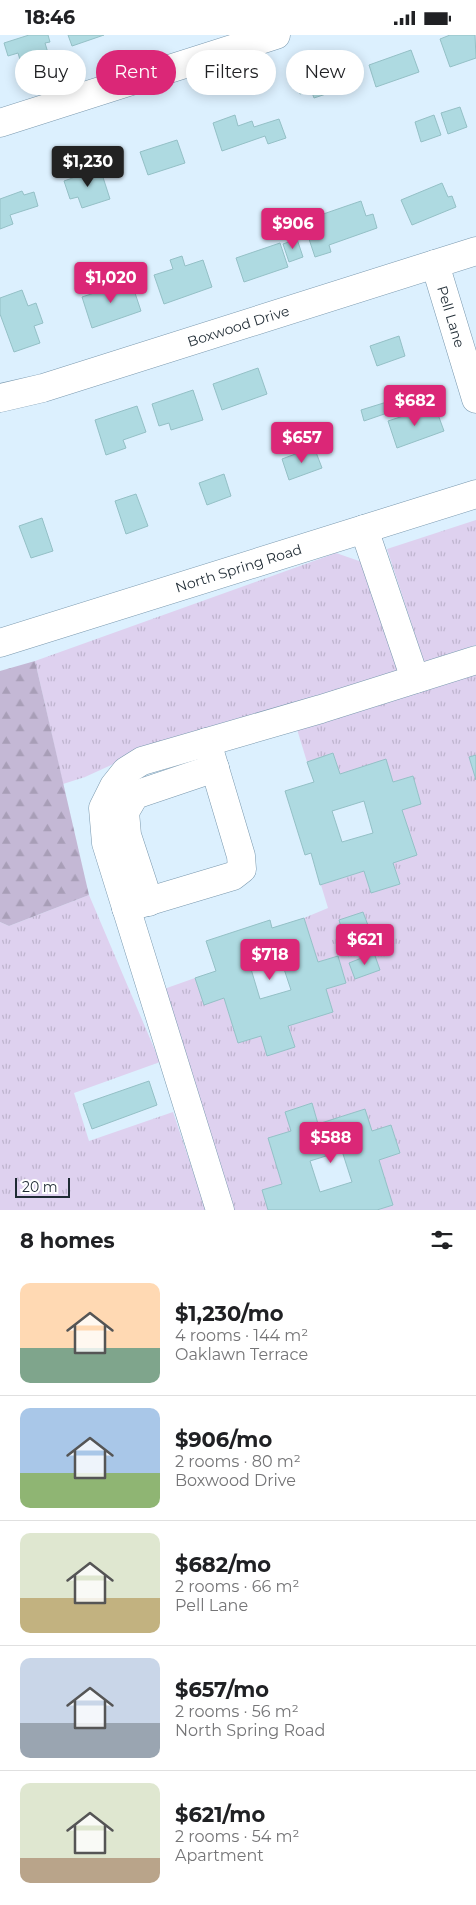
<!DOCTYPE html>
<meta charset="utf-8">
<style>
:root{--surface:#fff;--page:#f6f6f6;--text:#202124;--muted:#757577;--line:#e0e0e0;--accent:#db2777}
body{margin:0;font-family:Montserrat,sans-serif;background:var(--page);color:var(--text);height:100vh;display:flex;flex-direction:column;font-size:19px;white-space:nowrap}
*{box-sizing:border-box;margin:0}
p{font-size:16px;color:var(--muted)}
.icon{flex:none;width:28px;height:28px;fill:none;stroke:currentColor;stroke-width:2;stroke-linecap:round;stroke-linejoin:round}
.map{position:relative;height:1175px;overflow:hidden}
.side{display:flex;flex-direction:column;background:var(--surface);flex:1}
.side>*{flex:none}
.banner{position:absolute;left:15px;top:15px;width:446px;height:45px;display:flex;gap:10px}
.scale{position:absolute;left:15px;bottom:12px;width:55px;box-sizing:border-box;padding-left:5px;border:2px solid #1f2b34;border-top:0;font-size:14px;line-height:18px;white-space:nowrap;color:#1f2b34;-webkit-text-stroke:4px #fff;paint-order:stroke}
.price{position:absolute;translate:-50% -42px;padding:0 11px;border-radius:5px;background:var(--accent);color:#fff;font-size:16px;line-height:32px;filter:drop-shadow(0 1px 2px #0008)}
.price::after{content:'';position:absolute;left:50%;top:30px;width:15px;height:11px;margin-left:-8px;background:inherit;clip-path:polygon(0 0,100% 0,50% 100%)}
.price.on{background:#222;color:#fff}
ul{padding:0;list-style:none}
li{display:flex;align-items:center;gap:15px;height:125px;padding:0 20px}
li+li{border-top:1px solid var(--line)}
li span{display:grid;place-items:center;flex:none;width:140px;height:100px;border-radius:10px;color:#555}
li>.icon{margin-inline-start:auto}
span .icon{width:60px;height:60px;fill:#fffc;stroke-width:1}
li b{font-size:21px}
h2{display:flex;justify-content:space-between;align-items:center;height:60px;padding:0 20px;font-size:21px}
.pill{padding:0 18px;border-radius:22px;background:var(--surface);box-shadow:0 2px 12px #0003;font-size:18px;line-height:45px}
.pill.on{background:var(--accent);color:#fff}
.status{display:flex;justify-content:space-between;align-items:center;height:35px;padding:0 25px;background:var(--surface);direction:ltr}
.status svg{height:14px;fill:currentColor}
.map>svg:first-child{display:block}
</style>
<div class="status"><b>18:46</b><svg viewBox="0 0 49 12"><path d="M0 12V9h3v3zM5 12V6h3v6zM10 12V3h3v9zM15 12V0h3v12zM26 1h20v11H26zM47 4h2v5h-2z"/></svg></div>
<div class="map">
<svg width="476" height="1175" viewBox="0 0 476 1175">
<defs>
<pattern id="grass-tufts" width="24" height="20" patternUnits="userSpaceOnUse" patternTransform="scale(1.25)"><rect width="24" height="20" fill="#ded1ef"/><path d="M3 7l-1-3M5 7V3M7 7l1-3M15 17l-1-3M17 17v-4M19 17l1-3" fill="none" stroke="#beb4ce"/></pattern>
<pattern id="forest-firs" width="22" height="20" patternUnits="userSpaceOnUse" patternTransform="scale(1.25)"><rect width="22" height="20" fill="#c4b8d5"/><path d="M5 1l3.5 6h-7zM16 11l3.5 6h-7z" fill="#a89eb7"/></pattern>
</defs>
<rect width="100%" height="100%" fill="#dcf0fe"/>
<!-- grass -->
<g fill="url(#grass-tufts)">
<polygon points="476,485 476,610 424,627 387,514"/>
<polygon points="336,518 362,527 398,636 120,726 85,742 63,749 35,626"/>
<polygon points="476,635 476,720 469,723 476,745 476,1175 378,1175 393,1170 379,1125 400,1118 391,1090 372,1096 365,1074 318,1089 312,1068 285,1077 291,1096 268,1103 282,1149 262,1155 268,1175 233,1175 164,954 195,943 204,969 224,963 238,1008 261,1001 267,1021 295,1012 288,991 333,977 326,954 346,948 338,921 318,927 304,883 328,873 321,850 364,836 371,858 400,849 393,828 417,820 402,775 421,768 413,741 393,747 386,725 340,739 333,718 307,727 296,691"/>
<polygon points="89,860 160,1027 74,1058 89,1106 173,1077 206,1175 0,1175 0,887 9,891"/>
</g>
<!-- forest -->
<polygon fill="url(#forest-firs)" points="35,626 89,860 9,891 0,887 0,636"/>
<!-- building -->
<g fill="#aedae1" stroke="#94c0c6" fill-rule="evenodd">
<polygon points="29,0 48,0 50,7 45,8 48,18 21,28 18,18 8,21 4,8"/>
<polygon points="68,0 104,0 72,11"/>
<polygon points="450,0 475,0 476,23 450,32 440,4"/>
<polygon points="411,15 419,37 376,52 369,30"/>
<polygon points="320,30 329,58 314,63 311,55 300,59 293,39"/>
<polygon points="460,72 467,92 448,99 441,78"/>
<polygon points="235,80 238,91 252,86 254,92 279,84 286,103 268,109 265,101 222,116 213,88"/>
<polygon points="434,80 441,100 421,107 415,87"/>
<polygon points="177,105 185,128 148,140 140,117"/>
<polygon points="100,133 110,164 82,173 78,162 70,164 64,146"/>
<polygon points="442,148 448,162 452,161 456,172 412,190 401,165"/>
<polygon points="22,156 24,160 34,157 38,171 10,180 13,189 0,194 0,164"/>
<polygon points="361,166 366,181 373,179 377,193 329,210 331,217 315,222 303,186"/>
<polygon points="297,204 303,222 289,227 283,209"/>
<polygon points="280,208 288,232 244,247 236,223"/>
<polygon points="182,221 185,231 203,225 212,252 164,269 154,240 173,234 170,225"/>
<polygon points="131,246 141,276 92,293 82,262"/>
<polygon points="22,255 28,271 36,268 43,288 34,291 40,308 14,317 0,279 0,263"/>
<polygon points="399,301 405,321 377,331 370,311"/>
<polygon points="258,333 267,359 222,375 213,349"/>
<polygon points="193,355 203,385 171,395 169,388 159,391 152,369"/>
<polygon points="390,366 393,376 364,386 361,375"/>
<polygon points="137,371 146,397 123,405 126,413 106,420 95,385"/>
<polygon points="428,373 429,377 436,374 444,396 397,413 388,386"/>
<polygon points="314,412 322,433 289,445 282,424"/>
<polygon points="224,439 231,461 207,470 199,448"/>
<polygon points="136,459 148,491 126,499 115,466"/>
<polygon points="42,483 53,516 31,523 19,491"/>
<path d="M333 718 340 739 386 724 393 747 413 741 421 769 402 775 417 820 393 828 400 849 371 858 364 836 320 850 311 818 305 820 285 756 314 747 307 727ZM364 766 373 798 342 807 332 776Z"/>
<polygon points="476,720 476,745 469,722"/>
<polygon points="363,877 369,893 344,902 339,885"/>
<path d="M304 883 318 927 338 921 346 948 326 954 333 977 288 991 295 1012 267 1021 261 1001 238 1008 224 963 204 970 195 943 216 936 206 906 270 885 272 893ZM281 925 291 955 260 964 251 934Z"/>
<polygon points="374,918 380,935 355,944 349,928"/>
<polygon points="149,1046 157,1070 92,1094 83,1069"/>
<path d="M312 1068 318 1089 365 1074 372 1096 391 1090 400 1118 379 1125 393 1170 377 1175H268L262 1155 282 1149 268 1103 291 1096 285 1077ZM342 1116 352 1147 320 1157 310 1126Z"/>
</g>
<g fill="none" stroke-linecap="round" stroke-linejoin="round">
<defs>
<g id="minor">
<polyline points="0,88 276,0"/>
<path id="s1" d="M435 229 476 364"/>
<path id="s2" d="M0 363 43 353 476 216"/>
<polyline points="364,494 415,644"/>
<path id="s3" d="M0 608 476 459"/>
<polyline points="149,867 127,800 125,777 135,760 215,733"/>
<polyline points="126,873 233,841 242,834 241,821 207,707"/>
<polyline points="220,1175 106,808 103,773 114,751 126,736 142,726 321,674 476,625"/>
</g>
</defs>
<!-- minor casing -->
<use href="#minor" stroke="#7998ae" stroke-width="29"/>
<!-- minor -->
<use href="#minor" stroke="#fff" stroke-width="28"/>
</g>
<g text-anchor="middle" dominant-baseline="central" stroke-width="4.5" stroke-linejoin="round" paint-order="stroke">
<!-- street labels -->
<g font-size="14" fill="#1f2b34" stroke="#fff">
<text stroke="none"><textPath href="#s1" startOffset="55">Pell Lane</textPath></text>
<text stroke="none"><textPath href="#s2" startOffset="249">Boxwood Drive</textPath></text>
<text stroke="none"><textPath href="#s3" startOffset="250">North Spring Road</textPath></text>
</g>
</g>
</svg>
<div class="scale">20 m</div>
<b class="price on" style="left:88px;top:153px">$1,230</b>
<b class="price" style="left:293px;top:215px">$906</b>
<b class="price" style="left:111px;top:269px">$1,020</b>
<b class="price" style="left:415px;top:392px">$682</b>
<b class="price" style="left:302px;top:429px">$657</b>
<b class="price" style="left:365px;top:931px">$621</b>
<b class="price" style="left:270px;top:946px">$718</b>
<b class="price" style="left:331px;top:1129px">$588</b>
<div class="banner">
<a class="pill">Buy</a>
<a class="pill on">Rent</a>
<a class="pill">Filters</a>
<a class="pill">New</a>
</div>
</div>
<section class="side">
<h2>8 homes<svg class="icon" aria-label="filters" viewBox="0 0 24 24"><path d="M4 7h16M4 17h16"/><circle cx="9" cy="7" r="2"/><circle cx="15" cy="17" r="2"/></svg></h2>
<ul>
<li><span style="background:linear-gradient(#ffd9b3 65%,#7fa58c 0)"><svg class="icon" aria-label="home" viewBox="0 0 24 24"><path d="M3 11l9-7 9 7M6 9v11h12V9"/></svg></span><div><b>$1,230/mo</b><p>4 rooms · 144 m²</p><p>Oaklawn Terrace</p></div></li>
<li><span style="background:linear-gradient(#a9c7e8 65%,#8fb573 0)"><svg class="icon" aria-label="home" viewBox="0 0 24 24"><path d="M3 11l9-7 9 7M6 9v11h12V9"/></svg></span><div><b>$906/mo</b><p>2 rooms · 80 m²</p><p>Boxwood Drive</p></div></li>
<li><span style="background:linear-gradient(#dfe7d0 65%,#c2b280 0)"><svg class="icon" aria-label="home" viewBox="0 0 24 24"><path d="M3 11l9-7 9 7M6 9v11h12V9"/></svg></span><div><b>$682/mo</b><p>2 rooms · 66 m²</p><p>Pell Lane</p></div></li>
<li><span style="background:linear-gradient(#c9d6e8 65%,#9aa5b1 0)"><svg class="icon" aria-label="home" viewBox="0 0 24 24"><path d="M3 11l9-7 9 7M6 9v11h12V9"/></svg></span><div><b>$657/mo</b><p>2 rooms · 56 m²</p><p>North Spring Road</p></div></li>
<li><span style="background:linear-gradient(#dfe7d0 75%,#b9a48a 0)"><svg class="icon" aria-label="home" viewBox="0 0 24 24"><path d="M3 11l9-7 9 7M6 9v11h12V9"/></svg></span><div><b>$621/mo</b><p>2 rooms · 54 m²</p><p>Apartment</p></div></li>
</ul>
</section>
